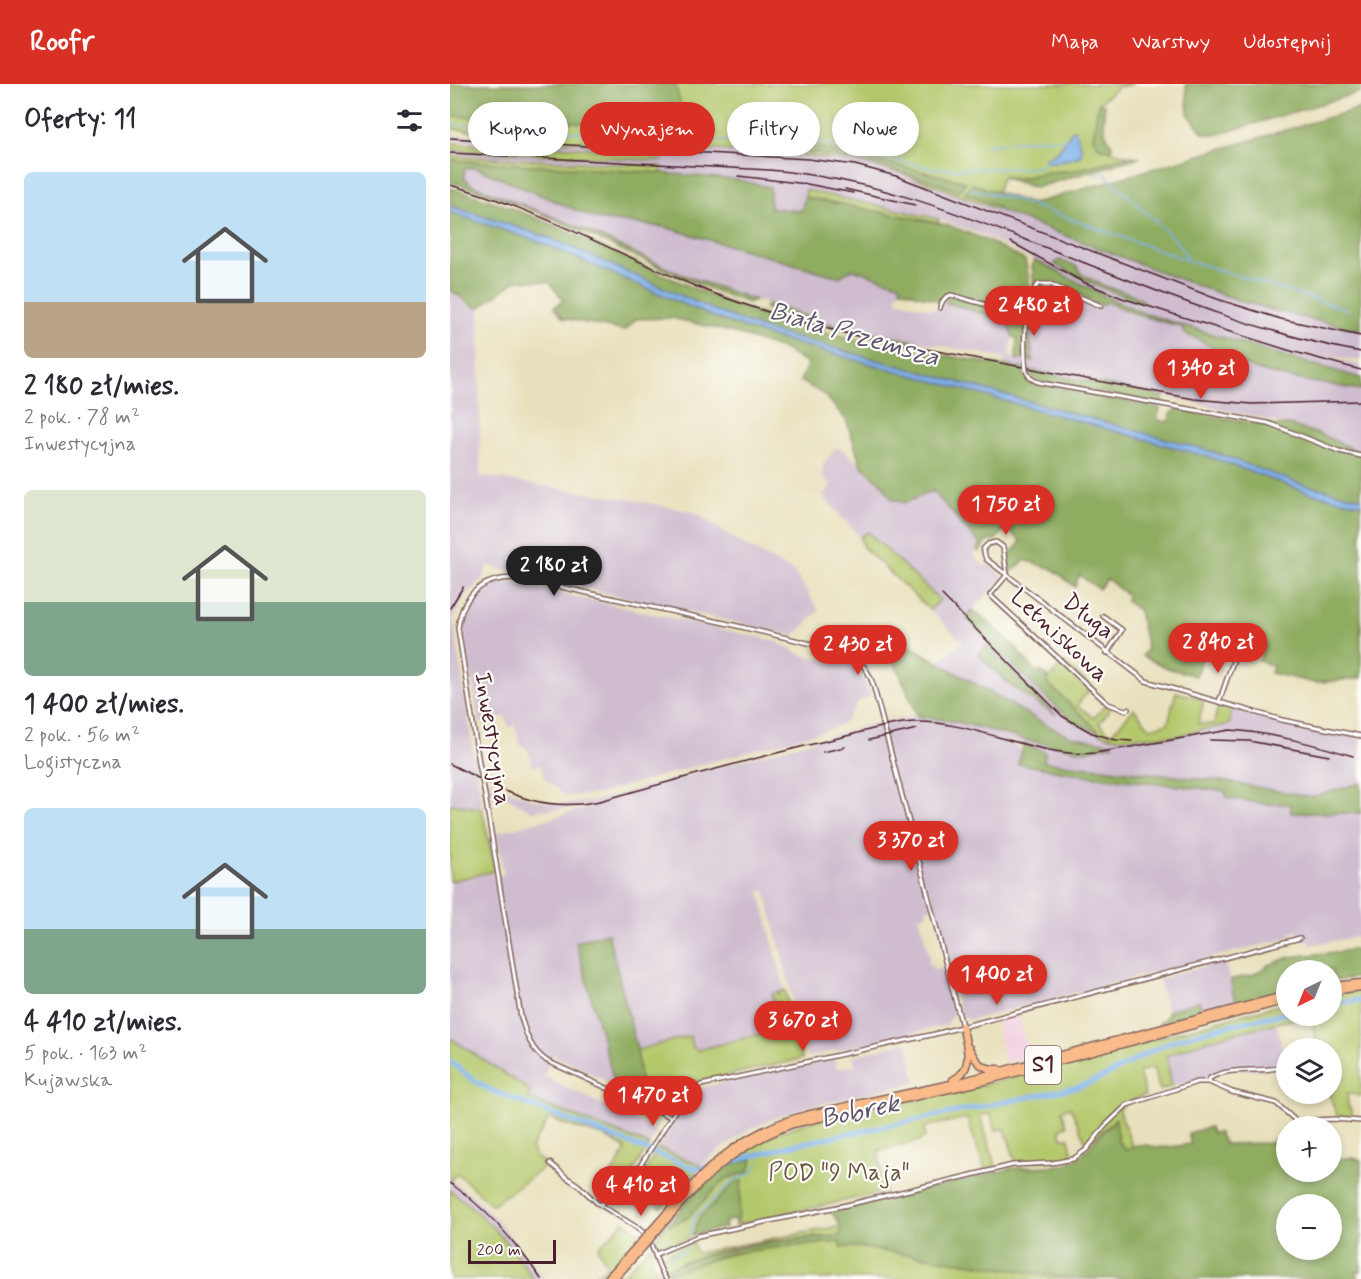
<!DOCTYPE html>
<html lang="pl">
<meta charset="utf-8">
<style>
:root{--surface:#fff;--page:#f7f7f7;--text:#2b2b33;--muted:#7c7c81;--accent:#d93025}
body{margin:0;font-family:Mynerve,sans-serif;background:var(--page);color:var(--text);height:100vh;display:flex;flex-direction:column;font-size:22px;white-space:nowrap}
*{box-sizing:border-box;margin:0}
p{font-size:20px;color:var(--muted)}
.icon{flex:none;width:33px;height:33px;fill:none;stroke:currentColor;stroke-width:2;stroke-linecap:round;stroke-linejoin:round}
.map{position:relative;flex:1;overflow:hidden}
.side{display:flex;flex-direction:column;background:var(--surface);width:450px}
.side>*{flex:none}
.banner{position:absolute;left:18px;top:18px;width:570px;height:54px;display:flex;gap:12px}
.needle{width:39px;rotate:223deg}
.buttons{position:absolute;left:826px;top:876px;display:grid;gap:12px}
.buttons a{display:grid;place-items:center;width:66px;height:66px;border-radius:50%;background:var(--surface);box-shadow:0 3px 9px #0003;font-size:30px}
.scale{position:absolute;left:18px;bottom:15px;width:88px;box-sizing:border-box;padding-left:6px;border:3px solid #4a1f2b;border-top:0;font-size:16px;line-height:21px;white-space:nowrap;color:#4a1f2b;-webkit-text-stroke:4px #fdfcf7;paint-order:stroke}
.price{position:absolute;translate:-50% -51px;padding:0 14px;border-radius:21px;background:var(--accent);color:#fff;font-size:20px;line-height:39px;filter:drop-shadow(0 2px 3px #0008)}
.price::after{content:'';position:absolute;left:50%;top:36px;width:18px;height:14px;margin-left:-9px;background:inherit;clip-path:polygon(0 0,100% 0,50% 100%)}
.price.selected{background:#222;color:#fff}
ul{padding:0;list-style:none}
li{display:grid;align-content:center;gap:12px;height:318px;padding:0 24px}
li span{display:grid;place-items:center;height:186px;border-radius:9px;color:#555}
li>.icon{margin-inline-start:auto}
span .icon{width:108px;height:108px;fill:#fffc;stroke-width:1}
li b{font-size:26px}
h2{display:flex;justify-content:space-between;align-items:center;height:72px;padding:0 24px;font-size:26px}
.pill{padding:0 21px;border-radius:27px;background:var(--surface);box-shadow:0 3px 9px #0003;font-size:21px;line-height:54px}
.pill.selected{background:var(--accent);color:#fff}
header{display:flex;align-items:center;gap:36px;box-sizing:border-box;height:84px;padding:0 30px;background:var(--accent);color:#fff}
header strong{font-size:28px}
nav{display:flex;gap:33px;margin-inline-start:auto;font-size:21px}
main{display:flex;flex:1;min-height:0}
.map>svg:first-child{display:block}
</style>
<header>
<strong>Roofr</strong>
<nav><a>Mapa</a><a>Warstwy</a><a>Udostępnij</a></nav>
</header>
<main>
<section class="side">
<h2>Oferty: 11<svg class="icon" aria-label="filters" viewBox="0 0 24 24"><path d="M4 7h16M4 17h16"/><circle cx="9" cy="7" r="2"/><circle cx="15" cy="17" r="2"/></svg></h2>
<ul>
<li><span style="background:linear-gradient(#bfe0f5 70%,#b9a48a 0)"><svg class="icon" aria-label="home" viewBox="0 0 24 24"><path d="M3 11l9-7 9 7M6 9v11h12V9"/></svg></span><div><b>2 180 zł/mies.</b><p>2 pok. · 78 m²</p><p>Inwestycyjna</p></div></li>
<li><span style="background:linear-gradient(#dfe7d0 60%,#7fa58c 0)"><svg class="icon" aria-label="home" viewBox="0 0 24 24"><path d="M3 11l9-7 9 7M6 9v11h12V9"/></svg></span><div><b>1 400 zł/mies.</b><p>2 pok. · 56 m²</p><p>Logistyczna</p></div></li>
<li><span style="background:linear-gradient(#bfe0f5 65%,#7fa58c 0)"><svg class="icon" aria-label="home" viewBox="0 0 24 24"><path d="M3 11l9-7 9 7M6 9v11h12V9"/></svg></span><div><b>4 410 zł/mies.</b><p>5 pok. · 163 m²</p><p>Kujawska</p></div></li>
</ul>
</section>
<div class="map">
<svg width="911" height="1195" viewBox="0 0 911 1195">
<rect width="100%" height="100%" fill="#fdfcf7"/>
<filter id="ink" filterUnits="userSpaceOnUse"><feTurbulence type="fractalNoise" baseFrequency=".0167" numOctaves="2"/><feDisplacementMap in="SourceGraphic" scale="12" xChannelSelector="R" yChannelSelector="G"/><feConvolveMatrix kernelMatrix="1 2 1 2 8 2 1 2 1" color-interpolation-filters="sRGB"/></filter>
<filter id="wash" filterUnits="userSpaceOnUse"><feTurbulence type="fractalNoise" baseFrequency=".008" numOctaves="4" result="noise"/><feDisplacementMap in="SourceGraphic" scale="24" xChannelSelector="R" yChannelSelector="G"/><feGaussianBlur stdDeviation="1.35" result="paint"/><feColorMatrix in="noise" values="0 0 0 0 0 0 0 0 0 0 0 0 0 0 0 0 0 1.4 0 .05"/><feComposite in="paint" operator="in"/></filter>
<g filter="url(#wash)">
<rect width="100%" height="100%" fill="#e8e0bc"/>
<!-- built -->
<polygon fill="#f2cfe1" points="568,930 580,973 555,978 546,936"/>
<!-- industrial -->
<g fill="#cfbdcf" fill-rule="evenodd">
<polygon points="0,51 337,70 402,77 428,82 506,110 755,205 846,232 911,246 911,277 871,270 911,282 911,294 844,275 693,229 659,214 535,152 489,135 357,106 352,127 320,124 289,96 212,89 212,82 0,71 0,66 212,77 211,68 0,56"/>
<polygon points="24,83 147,135 214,143 389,193 403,185 451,201 446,216 483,226 489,223 492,224 495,218 557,237 563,253 559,271 566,275 583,277 580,252 589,206 594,206 649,224 656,218 692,232 733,244 733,249 753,257 775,271 809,287 911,306 911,369 872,351 839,341 724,314 554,281 555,274 381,240 281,208 206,180 129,143 20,100 14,93 15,84"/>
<polygon points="0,207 7,209 18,221 29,224 30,392 172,414 244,428 289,458 344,488 369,526 344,552 38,482 31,497 15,511 3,535 32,724 0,720"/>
<path d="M387 363 394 367 433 401 443 415 470 413 483 407 530 461 523 471 535 483 539 480 554 493 516 534 592 610 624 639 652 650 687 654 724 652 779 640 781 624 831 639 911 654V699L861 713 772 697 594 678 595 668 574 660 541 654 562 659 571 666 569 680 647 693 775 707 777 714 816 720H841V729H911V852L860 861 859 856H851L848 847 842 848 838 854 520 936 510 930 480 807 482 806 481 804 478 807 483 824 476 825 477 830 469 832 480 875 478 876 479 880H482L483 886 492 884 504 927 497 941 358 973 315 806 310 808 335 906 330 908 331 910 328 911 322 910 331 945 248 966 242 963 239 952 187 966 158 850 127 858 165 1001 103 971 93 992 207 1047 199 1061 77 1014 80 1007 0 954V797L41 789 46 792 54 790 46 749 145 722 82 727 40 704 38 695 61 707 85 716 107 720 140 718 430 638 467 632 508 638 580 657 635 667 662 661 620 652 598 642 488 578 513 558 413 463 410 453 373 412 381 401 373 393V380ZM538 562 603 628 561 602 528 571Z"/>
<polygon points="59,498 325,557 352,571 396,580 399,576 410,586 421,612 409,617 395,638 384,644 147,710 115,712 94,693 90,681 83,683 78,665 70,661 65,641 59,643 55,632 29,639 13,545 15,528 22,516 32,506 48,499"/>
<polygon points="774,877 787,919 754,930 749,917 717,927 709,896 718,893 720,891"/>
<polygon points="827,940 835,980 813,986 776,985 754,994 722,1002 716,972 745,959 790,947"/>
<polygon points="457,958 466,999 361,1022 330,1032 298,1046 261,1072 251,1082 208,1064 235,1019 243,1009 257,1002 384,975 387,985 405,981 403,972"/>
<polygon points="0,1095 28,1117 46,1135 94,1195 83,1195 75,1182 44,1144 0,1106"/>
</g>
<!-- green -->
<g fill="#b4c86c" stroke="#7f744c" stroke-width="1.5" fill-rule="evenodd">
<path d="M225 0H683L668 3 648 20 643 54 649 63 679 72 622 87 596 88 573 94 552 93 547 109 523 100 530 116 549 123 548 126 453 90 402 77 337 70 53 54V49L0 45V32L236 44ZM625 46 632 67 630 72 606 78 595 74C615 65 612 59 625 46ZM373 64 516 98 508 107C455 88 411 74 355 68Z"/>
<polygon points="0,59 47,62 47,59 211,68 213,77 0,66"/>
<polygon points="0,72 212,82 212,89 0,76"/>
<polygon points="356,106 489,135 488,139 355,113"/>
<polygon points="418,448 490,516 480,526 413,463 410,453"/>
<polygon points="614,578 642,603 627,621 644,634 656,620 662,623 649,639 661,650 684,625 700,644 718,639 726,608 754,616 748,640 764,640 768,620 781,624 780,640 724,652 666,654 652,650 596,598"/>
<polygon points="0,720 32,724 45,787 0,797"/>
<path d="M335 906 352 975 251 997C237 1004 228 1012 221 1025L192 1014 187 966 240 952 242 963 248 966 330 945 322 910 328 908 329 911 330 908Z"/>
<path d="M911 906V1012L897 1009 898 1022 902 1027 901 1033 887 1032 879 1010H882V964H867L861 932C812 943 763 951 716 972L722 1002 710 1006 703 984 689 988 695 1011 680 1017 669 1025 682 1062 676 1066 668 1057 665 1035 637 1061 620 1023 612 1026 617 1042 610 1045 612 1054H619L623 1072 603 1076 566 1078 555 1045 546 1046 540 1029 530 1032 546 1082 535 1086 517 1034 475 1043V1053L468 1057 428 1067 435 1108 286 1141 284 1135 275 1138 276 1143 243 1151 210 1166H207L202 1158C228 1128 269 1078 303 1060 363 1029 434 1024 499 1009 613 983 724 947 837 919V932H882V910Z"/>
<polygon points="0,954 81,1007 77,1014 199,1061 175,1101 167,1107 159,1097 159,1094 174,1070 175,1064 156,1053 110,1039 100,1033 81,1064 86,1073 97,1081 42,1121 7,1089 2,1096 0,1095"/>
<polygon points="208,1064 251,1082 211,1124 196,1110 190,1112 181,1103 198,1082"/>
<path d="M0 1106C33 1131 62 1160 83 1195H0Z"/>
<polygon points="174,1138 190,1149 166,1180 149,1195 140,1195 155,1184 156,1179 148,1164"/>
<path d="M391 1142 390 1152C337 1153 265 1162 218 1185L301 1166 390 1158V1163H408L623 1195H220L211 1180 210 1173 243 1157 246 1169Z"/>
<polygon points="200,1163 202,1166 202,1178 213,1195 169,1195"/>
</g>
<!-- forest -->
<g fill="#8fac60" stroke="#6c6646" stroke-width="1.5" fill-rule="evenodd">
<polygon points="0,0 225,0 237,44 0,32"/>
<polygon points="736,0 911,0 911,8 766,51 753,49 738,30"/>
<path d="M648 20H654C654 35 652 49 662 61L661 67 649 63 643 54Z"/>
<polygon points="911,24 911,246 846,232 794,218 742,200 548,126 548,123 514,109 523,100 582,120"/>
<path d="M358 63 373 64 516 98 508 107C458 88 408 73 355 68Z"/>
<polygon points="679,72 690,73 585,104 552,93 573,94 596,88 622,87"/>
<path d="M0 76 212 89 289 96 320 103V124L351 127 355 113 498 141 538 157 575 176C579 193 584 211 574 226L568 227 499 209 489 217 450 205 451 201 403 185 389 193 214 143 147 135 24 83 15 85 14 93 20 100 129 143 230 190 305 216 299 219C196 186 105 125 0 98Z"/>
<path d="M0 104C100 131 185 183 281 219 375 255 476 267 574 285V293L584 299 710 324 707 336 719 338 720 331 727 325 818 342 839 341 872 351 911 369V414L850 400 763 368 313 245 266 227 100 154 0 122Z"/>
<path d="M0 128 87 157 264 233 316 251 763 374 860 409 911 420V594L865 599 821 589 823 582 809 577 815 562 793 555 788 567 758 558 746 592 717 584 692 572 697 565 689 527 675 516 678 512 657 495 649 505 629 491 625 503 604 486 575 476 559 490 558 472 571 458 557 444 545 456 536 458 529 468 527 466 530 460 483 407 455 419 442 415 433 401 411 381 396 336 375 311 350 297 358 279 340 270 341 268 281 248 222 234 186 235 175 247 113 234 104 223 114 217 99 198 67 196 29 224C13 220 13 211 0 207Z"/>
<path d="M585 176 659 214 693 229 844 275 911 294V306C875 299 827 295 794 281 772 272 755 256 733 249V244L729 242 692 232 656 218 652 221 604 199 595 197 584 200 582 182Z"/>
<polygon points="609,176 626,182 632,191 655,202 682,210 694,217 692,219 644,201 604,180"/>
<path d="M592 200 650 223 594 206H589L580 252 583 278 577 276C576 260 576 207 592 200Z"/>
<polygon points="500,212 567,231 574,242 573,276 566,275 567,255 563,253 557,237 495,218"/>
<path d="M317 220 381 240 469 258 468 261C416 251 365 240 315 225Z"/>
<polygon points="578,286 714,312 712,320 588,297 578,290"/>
<polygon points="521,526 535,535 569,566 568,568 588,589 591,587 599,594 596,598 652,650 624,638 592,610 516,534"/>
<path d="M426 546 460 562 598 642 620 652 664 660 635 667 580 657 508 638 467 632C458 610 444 566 422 553Z"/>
<polygon points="537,561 606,631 561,602 528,571"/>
<polygon points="574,660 595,668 594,678 772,697 861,713 911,699 911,729 841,729 840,720 816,720 777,714 775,707 647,693 568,680"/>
<polygon points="158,849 187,966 192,1014 165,1001 126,858"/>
<polygon points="911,865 911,893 882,897 882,886 837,886 837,905 787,919 782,906 781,895 803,891 819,881 839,873"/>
<polygon points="749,917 754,930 709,941 709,939 718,931 717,927"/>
<path d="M666 1034 668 1057 676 1066C688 1057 698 1062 710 1063 720 1064 731 1061 741 1060L738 1049 760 1043 762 1049 768 1048 775 1060 820 1059 837 1047V1088H882V1075L902 1074 911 1076V1187L907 1188 908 1195H741L730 1193 719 1195H623L408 1163H390V1158L339 1162 279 1170 220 1189 217 1184C276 1163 328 1157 390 1152L391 1142 380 1126 453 1111 563 1084 615 1081 630 1073ZM837 1120H882V1166H837Z"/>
<polygon points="303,1075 299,1088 275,1095 236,1135 216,1142 259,1093 271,1083"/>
<polygon points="292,1097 288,1137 286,1141 284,1135 275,1138 276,1143 243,1151 249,1134 286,1098"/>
</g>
<!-- water -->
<g fill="#80b3ed" stroke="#65698c" stroke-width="1.5">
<polygon points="625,45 632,67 630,72 606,78 596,78 595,74 608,68 621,48"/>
<polygon points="0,122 100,154 266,227 313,245 763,368 850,400 911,414 911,420 860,409 763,374 316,251 264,233 87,157 0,128"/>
</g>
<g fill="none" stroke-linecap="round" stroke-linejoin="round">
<!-- stream -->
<g stroke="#80b3ed" stroke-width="1.5">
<polyline points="0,40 273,57 340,60 368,58 480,84 501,85 586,84 596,78"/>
<polyline points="535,62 584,55 616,55"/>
<polyline points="645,91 653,88 724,155 734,168 736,175"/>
<polyline points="521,105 564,115 737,176 899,226"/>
<polyline points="309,1075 310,1071"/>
<polyline points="239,1153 245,1133 284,1096 303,1088 308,1079"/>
<polyline points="218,1173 234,1167 237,1161"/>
</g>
<!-- river -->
<g stroke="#80b3ed" stroke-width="5">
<polyline points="882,919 911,916"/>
<polyline points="0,977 22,995 40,1006 246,1085 261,1083"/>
<path d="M273 1080 343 1061 628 1003C659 994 686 973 716 960 754 944 797 938 837 929"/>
</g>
</g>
</g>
<g filter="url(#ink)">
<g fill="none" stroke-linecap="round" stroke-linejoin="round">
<defs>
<g id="minor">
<path d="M490 224C492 217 494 213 501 211L577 232"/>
<path d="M575 275C574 257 574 211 589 200H600L651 222"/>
<path d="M576 287C581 299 592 299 603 301L818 339 889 367 911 372"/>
<polyline points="557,491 553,463 546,458 538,460 533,465 536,475 696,597 832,636 911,652"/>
<polyline points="557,491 540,511 658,620 675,626 678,625"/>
<polyline points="653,532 672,546 657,569"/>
<polyline points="769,618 786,569"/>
<path d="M29 679 8 544C13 504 41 489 79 496L279 540 391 567C408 573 417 583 423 600L512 942"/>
<path d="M35 711 71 933C76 951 81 966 97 977L221 1033"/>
<path d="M759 997 760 994C783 981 812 990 837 982"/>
<polyline points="100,1079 116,1093 128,1101 147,1119 188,1144 196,1151"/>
<polyline points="151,1120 179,1099 232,1016 241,1007 251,1001 485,950 850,854"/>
<path d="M199 1156C206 1170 207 1182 216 1195"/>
<polyline points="206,1170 248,1152 290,1143 397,1121 563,1081 602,1079 623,1075 636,1066 655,1042 677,1021 747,998 759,998 782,1008 826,1019 846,1037 884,1035 911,1037"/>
</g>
<g id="highway">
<polyline points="882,902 911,899"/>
<polyline points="882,907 911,903"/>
<path d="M519 964C526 978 532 986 549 985"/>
<path d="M503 996C525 985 517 962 512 942"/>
<path d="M209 1138C254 1087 287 1049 356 1031L510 998 837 911"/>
<path d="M211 1142C253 1094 281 1063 343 1040L535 997 837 916"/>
<polyline points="157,1195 189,1160"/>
<polyline points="164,1195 192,1164"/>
</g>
</defs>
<!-- minor casing -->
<use href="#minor" stroke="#81635e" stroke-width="6"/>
<!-- highway casing -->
<use href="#highway" stroke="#81635e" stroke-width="9"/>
<!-- minor -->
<use href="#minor" stroke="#fff" stroke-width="3"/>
<!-- highway -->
<use href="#highway" stroke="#fabb8b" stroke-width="6"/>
<!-- rail -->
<g stroke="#4a1f2b" stroke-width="1.5">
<polyline points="0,54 358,75 405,81 446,92 767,215 831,235 911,252"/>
<path d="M0 69 319 86C416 94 495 124 584 159 692 201 797 247 911 268"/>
<polyline points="288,92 357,100 403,109"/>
<path d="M0 101C86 124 163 168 245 202 298 224 352 239 407 252L744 315 802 320 911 317"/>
<polyline points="395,105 465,121"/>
<polyline points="561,158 633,198 672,214 841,267 911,286"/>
<polyline points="492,511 612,632 642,649 666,656 682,657"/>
<polyline points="0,524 13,503"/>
<polyline points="419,656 467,645"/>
<polyline points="760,656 799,657 879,672"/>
<polyline points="373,668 395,663"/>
<path d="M0 680C53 706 88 730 150 717 228 695 306 673 384 655 410 649 438 639 465 638 522 636 588 675 645 669L780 646C822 649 863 660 903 672"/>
<path d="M0 1099C37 1125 66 1158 91 1195"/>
</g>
<defs>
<g id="minor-bridge">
<polyline points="575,275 576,287"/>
<polyline points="29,679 35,711"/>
</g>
<g id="highway-bridge">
<polyline points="189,1160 209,1138"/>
<polyline points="192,1164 211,1142"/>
</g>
</defs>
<!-- minor-bridge casing -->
<use href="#minor-bridge" stroke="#81635e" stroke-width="6" stroke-linecap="butt"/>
<!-- highway-bridge casing -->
<use href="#highway-bridge" stroke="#81635e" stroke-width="9" stroke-linecap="butt"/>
<!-- minor-bridge -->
<use href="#minor-bridge" stroke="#fff" stroke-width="3"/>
<!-- highway-bridge -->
<use href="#highway-bridge" stroke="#fabb8b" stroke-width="6"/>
</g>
</g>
<g text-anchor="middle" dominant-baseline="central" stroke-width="4.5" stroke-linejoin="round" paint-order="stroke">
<!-- shield labels -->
<rect fill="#fdfcf7" stroke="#806168" stroke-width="1.5" x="575" y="962" width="36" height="38" rx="4.5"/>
<g font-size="22" font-weight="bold" fill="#4a1f2b">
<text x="593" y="981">S1</text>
</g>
<!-- street labels -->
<g font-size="24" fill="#4a1f2b" stroke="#fdfcf7">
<text transform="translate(638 533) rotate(38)">Długa</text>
<text transform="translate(609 552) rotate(43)">Letniskowa</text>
<text transform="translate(42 655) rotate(81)">Inwestycyjna</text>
</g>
<!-- park labels -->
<g font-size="24" fill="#6a523e" stroke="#fdfcf7">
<text x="389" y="1089">POD "9 Maja"</text>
</g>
<!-- water labels -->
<g font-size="26" font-style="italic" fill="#5d536f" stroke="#fdfcf7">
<text transform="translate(404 251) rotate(16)">Biała Przemsza</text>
<text transform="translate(410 1028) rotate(-12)">Bobrek</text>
</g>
</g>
</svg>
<div class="buttons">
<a><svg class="needle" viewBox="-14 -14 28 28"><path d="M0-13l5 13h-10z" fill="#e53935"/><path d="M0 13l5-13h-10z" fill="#7c7c81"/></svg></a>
<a><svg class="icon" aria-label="layers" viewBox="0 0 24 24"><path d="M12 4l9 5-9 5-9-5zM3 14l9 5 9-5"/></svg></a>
<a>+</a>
<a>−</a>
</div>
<div class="scale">200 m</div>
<b class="price" style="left:584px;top:253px">2 480 zł</b>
<b class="price" style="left:751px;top:316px">1 340 zł</b>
<b class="price" style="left:556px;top:452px">1 750 zł</b>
<b class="price selected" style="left:104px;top:513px">2 180 zł</b>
<b class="price" style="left:768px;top:590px">2 840 zł</b>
<b class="price" style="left:408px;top:592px">2 430 zł</b>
<b class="price" style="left:461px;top:788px">3 370 zł</b>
<b class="price" style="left:547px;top:922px">1 400 zł</b>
<b class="price" style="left:353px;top:968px">3 670 zł</b>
<b class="price" style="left:203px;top:1043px">1 470 zł</b>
<b class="price" style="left:191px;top:1133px">4 410 zł</b>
<div class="banner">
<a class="pill">Kupno</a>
<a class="pill selected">Wynajem</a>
<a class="pill">Filtry</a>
<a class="pill">Nowe</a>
</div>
</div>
</main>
